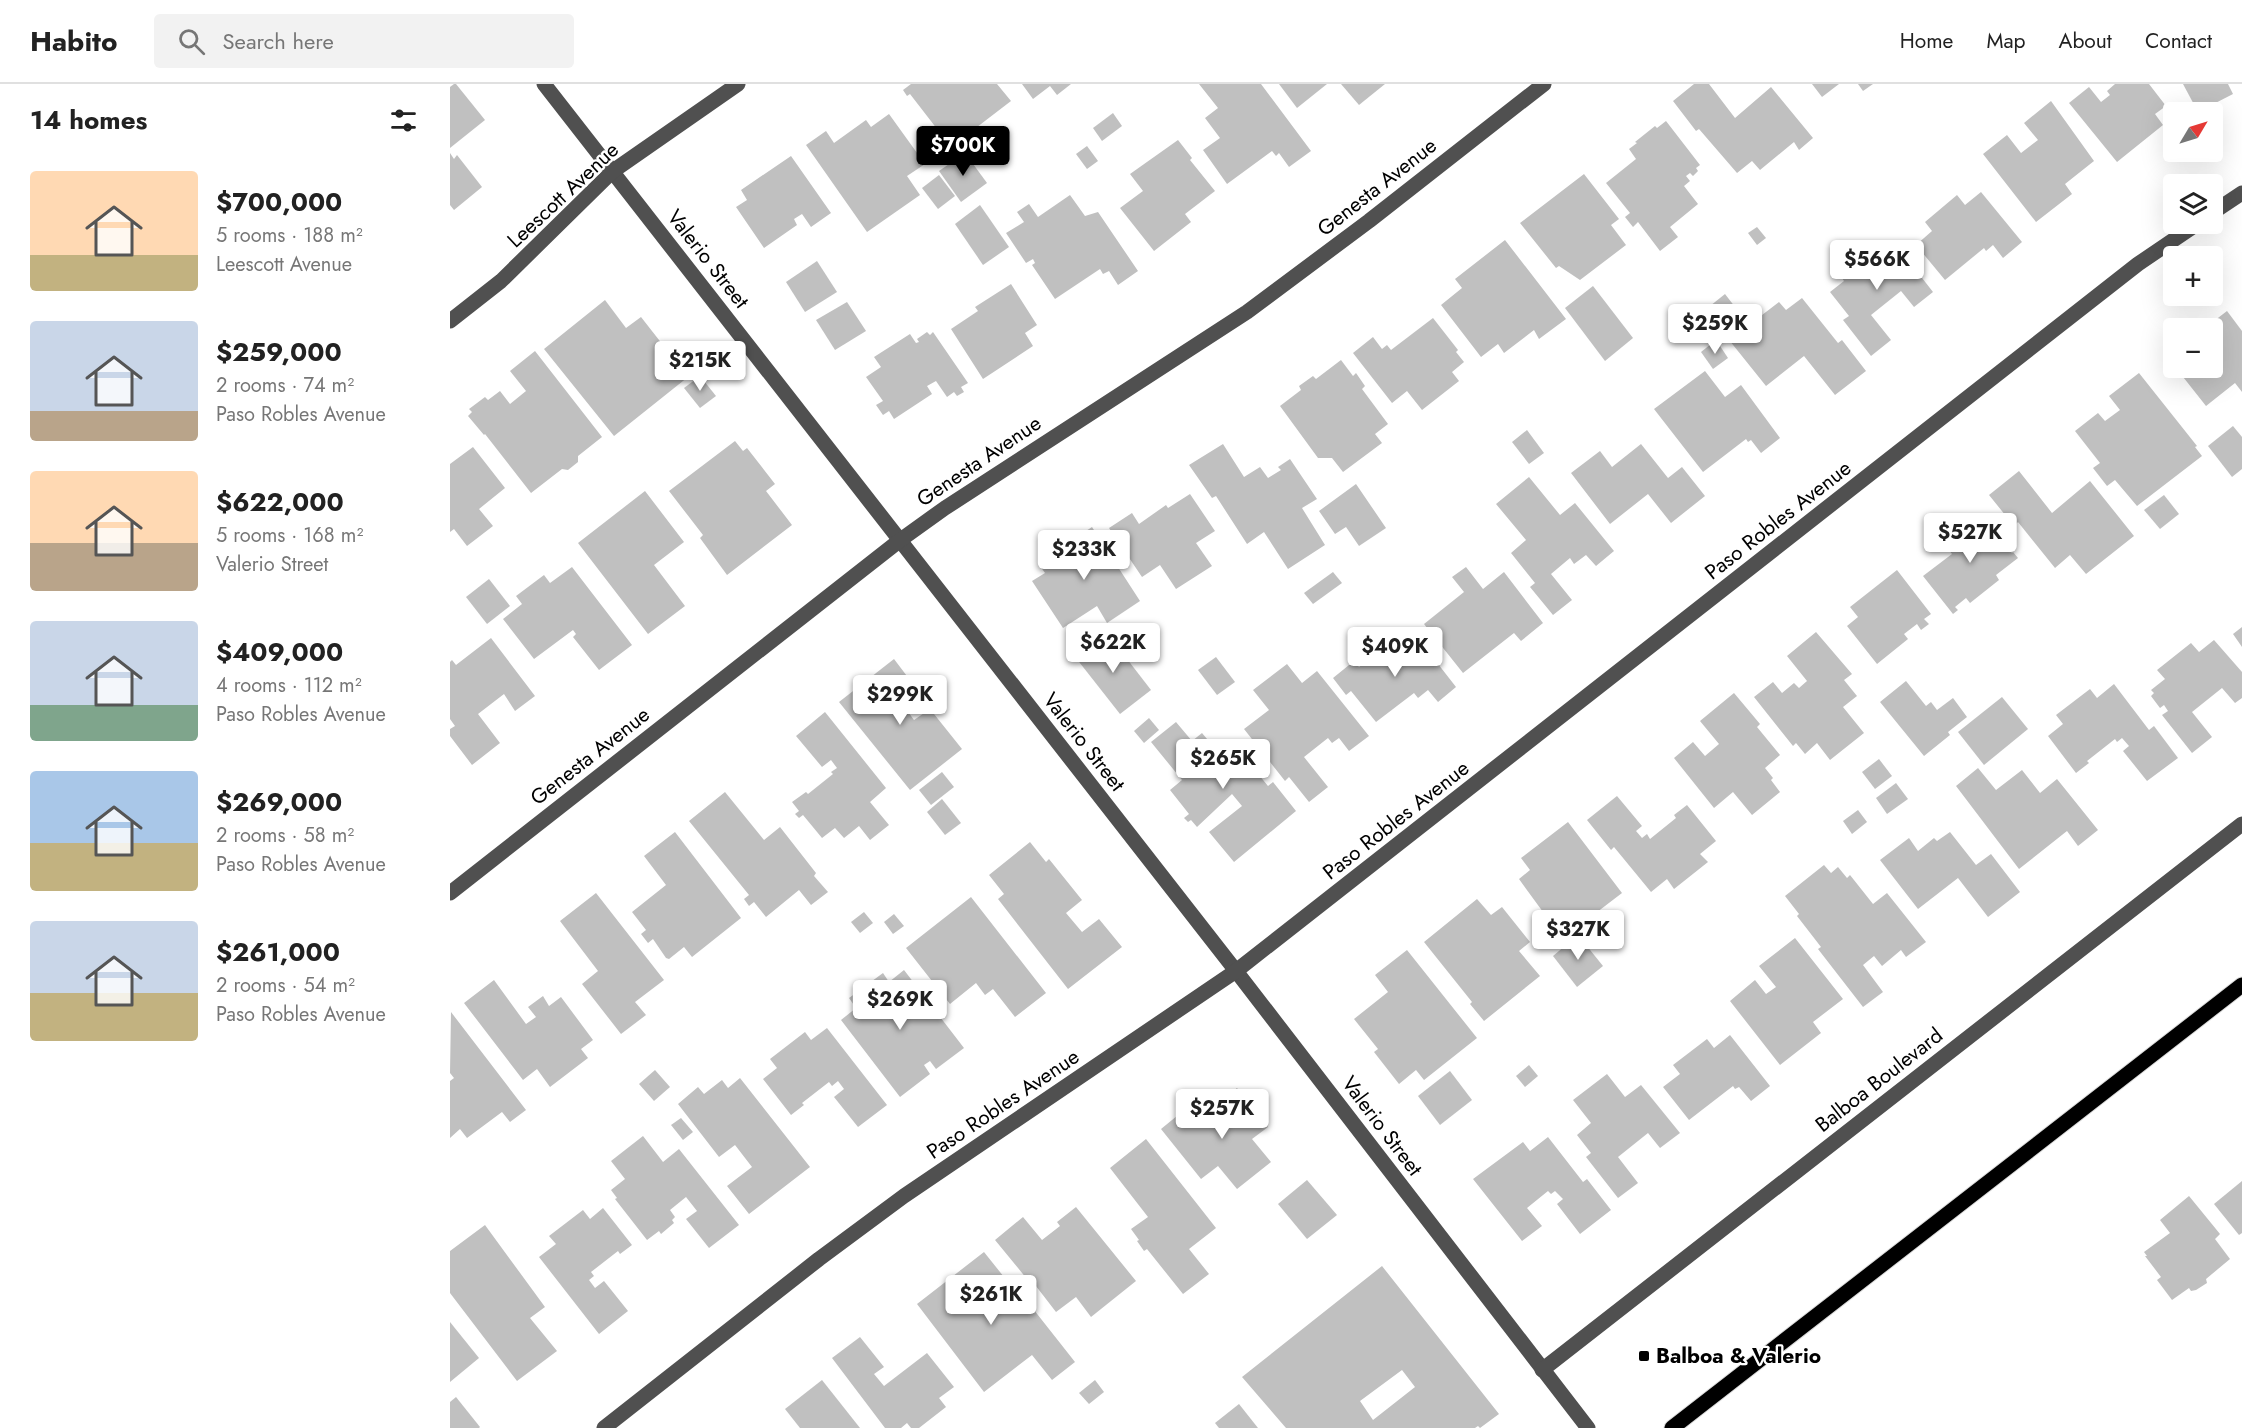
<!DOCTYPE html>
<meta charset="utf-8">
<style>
:root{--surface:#fff;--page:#f2f2f2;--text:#222;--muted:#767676;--line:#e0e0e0;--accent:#000}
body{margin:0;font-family:Jost,sans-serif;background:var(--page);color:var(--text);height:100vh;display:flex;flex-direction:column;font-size:22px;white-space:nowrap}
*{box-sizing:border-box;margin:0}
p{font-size:20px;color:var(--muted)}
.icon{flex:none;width:33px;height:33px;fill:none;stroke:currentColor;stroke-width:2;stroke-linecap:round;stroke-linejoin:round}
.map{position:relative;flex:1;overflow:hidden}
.sheet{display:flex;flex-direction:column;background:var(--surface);width:450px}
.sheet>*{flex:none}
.needle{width:39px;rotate:52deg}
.fabs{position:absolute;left:1713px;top:18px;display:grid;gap:12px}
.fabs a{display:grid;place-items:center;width:60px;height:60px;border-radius:6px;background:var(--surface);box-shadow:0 6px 24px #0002;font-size:30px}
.price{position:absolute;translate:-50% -51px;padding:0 14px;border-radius:6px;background:#fff;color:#222;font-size:20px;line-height:39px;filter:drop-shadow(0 2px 3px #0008)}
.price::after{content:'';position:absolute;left:50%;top:36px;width:18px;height:14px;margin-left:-9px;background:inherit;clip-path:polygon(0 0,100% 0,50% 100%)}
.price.active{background:var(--accent);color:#fff}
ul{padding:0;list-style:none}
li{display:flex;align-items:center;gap:18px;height:150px;padding:0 30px}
li span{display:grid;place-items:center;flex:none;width:168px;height:120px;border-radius:6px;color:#555}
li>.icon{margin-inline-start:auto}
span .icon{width:72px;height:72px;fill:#fffc;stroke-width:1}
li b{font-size:26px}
h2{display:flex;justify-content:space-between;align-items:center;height:72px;padding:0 30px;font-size:26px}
header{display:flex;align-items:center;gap:36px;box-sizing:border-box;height:84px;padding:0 30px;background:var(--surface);border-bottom:2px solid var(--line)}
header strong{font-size:28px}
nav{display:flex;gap:33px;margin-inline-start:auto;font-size:21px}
.search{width:420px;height:54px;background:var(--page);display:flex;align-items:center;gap:15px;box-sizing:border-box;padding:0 21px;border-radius:6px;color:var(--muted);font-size:22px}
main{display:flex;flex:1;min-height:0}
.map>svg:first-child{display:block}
</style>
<header>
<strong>Habito</strong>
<div class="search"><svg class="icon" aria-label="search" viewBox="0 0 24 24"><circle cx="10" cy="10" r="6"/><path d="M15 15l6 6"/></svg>Search here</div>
<nav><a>Home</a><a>Map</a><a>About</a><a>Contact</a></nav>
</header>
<main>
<section class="sheet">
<h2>14 homes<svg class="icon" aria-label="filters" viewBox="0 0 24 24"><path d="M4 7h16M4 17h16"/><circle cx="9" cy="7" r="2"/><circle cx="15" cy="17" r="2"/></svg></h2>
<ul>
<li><span style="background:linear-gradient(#ffd9b3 70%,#c2b280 0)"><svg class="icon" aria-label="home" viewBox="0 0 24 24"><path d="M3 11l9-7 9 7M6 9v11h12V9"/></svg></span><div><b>$700,000</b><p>5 rooms · 188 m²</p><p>Leescott Avenue</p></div></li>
<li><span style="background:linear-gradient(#c9d6e8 75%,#b9a48a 0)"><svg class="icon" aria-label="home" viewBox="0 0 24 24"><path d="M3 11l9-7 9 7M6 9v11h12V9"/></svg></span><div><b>$259,000</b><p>2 rooms · 74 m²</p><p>Paso Robles Avenue</p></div></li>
<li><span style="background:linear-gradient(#ffd9b3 60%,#b9a48a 0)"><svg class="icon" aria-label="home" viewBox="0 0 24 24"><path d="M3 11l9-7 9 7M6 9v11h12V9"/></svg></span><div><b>$622,000</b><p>5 rooms · 168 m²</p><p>Valerio Street</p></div></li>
<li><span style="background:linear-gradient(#c9d6e8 70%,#7fa58c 0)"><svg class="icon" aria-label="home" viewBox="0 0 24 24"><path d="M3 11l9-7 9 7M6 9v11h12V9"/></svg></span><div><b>$409,000</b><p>4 rooms · 112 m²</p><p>Paso Robles Avenue</p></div></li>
<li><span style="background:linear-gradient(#a9c7e8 60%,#c2b280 0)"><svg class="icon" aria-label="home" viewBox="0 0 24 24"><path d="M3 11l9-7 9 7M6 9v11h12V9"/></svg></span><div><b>$269,000</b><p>2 rooms · 58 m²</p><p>Paso Robles Avenue</p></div></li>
<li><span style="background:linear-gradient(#c9d6e8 60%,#c2b280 0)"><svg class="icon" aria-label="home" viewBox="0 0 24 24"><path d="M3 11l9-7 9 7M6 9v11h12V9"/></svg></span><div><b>$261,000</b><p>2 rooms · 54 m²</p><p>Paso Robles Avenue</p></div></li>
</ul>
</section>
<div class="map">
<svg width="1792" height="1344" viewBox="0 0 1792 1344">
<rect width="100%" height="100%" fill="#fff"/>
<!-- building -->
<g fill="#c0c0c0" fill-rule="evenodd">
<polygon points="4,0 6,0 35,36 0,64 0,3"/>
<polygon points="461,0 547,0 561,17 501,63 460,10 457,12 453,6"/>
<polygon points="572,0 621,0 607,11 600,2 583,15"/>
<polygon points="749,0 811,0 861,67 839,83 829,69 826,72 822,67 777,100 753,66 770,54 755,34 768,24"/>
<polygon points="829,0 877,0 847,24"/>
<polygon points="891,0 935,0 909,21"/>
<polygon points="1244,0 1259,0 1285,34 1321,3 1363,54 1349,66 1344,58 1310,86 1302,77 1287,89 1249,45 1246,47 1223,17"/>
<polygon points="1362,0 1389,0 1372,13"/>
<polygon points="1408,0 1423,0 1413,7"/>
<polygon points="1665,0 1699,0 1716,22 1705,30 1713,41 1667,78 1619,19 1639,3 1651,18 1660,11 1657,7"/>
<polygon points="1733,0 1778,0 1783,10 1748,28"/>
<polygon points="1601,17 1644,77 1615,100 1622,110 1586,138 1533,70 1557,51 1571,69 1588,56 1574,39"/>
<polygon points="663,29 672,42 652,57 643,44"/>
<polygon points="439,30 475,80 457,92 470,111 417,148 356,61 376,47 384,59 416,36 421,43"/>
<polygon points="1216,37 1250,81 1246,84 1248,87 1243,92 1240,89 1236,92 1240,97 1234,102 1248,120 1220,143 1228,153 1210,167 1188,138 1183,143 1175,133 1180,129 1156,99 1186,75 1179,65 1187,59 1185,58 1205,42 1207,44"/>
<polygon points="728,56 742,74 740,76 765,107 735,130 741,138 704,167 670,124 693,107 680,90"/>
<polygon points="637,62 648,77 637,85 626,70"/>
<polygon points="0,69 4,75 7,71 32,103 4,126 0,121"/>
<polygon points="515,69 537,99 511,118 489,87"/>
<polygon points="341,72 381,129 361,143 352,130 344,135 347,141 314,164 286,123 297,116 291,106"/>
<polygon points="1134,90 1169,135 1161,141 1176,161 1130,196 1109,182 1106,184 1070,139"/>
<polygon points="489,91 505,112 488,125 472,104"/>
<polygon points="1531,108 1572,158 1553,174 1543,161 1536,167 1534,164 1495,196 1466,161 1482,147 1475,138 1507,111 1515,121"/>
<polygon points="620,111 635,132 648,128 688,187 668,201 659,187 653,190 650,185 605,215 582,181 585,179 583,175 576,179 556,149 574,138 567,128 579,120 588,133"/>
<polygon points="530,121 559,163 533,181 505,140"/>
<polygon points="1307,143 1316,154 1307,161 1298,149"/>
<polygon points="1055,156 1116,235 1089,255 1084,246 1054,269 1048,260 1031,273 991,221 1012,204 1005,195"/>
<polygon points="1444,158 1483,208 1464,223 1451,207 1421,231 1441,256 1421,272 1393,236 1399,232 1380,208 1394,197 1388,188 1422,162 1428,170"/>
<polygon points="367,177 387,208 355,228 336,198"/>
<polygon points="561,200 587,241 575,249 583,262 533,295 501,245 528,227 525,223"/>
<polygon points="1143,202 1183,254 1155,277 1115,224"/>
<polygon points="1275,210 1299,241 1329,218 1336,226 1352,214 1388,259 1392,256 1416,287 1385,311 1354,272 1316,302 1255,226"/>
<polygon points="155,216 176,244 191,233 238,293 164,352 94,265"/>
<polygon points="397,218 416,247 385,266 366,236"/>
<polygon points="1777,227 1792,247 1792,308 1785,299 1756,322 1726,284 1762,284 1762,244 1755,244"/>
<polygon points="983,234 1008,266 1006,268 1014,278 1002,288 1009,297 972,326 957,307 942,319 903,269 923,253 932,265 937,261 941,266"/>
<polygon points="477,248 480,251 483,248 518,299 511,303 514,308 507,312 504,308 497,313 486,297 477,302 482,310 444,335 439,327 433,331 426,321 433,317 416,293 431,283 424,273 460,250 466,259 469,258 467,255"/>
<polygon points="1266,256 1278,274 1263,285 1251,268"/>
<polygon points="85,267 152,353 128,372 128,378 118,386 112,385 81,409 35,350 34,351 18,332 22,328 19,325 35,313 38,316 50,307 60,320 76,307 60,287"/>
<polygon points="891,276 903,292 906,289 915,302 912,305 938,340 925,350 932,359 893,388 882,374 868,374 830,322 851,306 849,302 863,292 866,295"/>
<polygon points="1255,287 1275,313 1291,301 1330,354 1311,369 1301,356 1298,358 1296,355 1253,388 1204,325"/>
<polygon points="1689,289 1747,362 1745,363 1752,372 1687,422 1665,396 1657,402 1643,384 1650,379 1625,347 1648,329 1655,337 1670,326 1659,312"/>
<polygon points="250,292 266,312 250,324 234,304"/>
<polygon points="1783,342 1792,353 1792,385 1782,393 1758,362"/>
<polygon points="1077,346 1094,369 1079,380 1062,358"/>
<polygon points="285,357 293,367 297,364 325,400 316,407 342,441 277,491 250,454 253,451 219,407"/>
<polygon points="773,360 794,393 810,383 818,394 831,386 828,383 840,375 867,415 852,424 875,461 838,485 814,448 797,460 766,412 762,414 739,381"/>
<polygon points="1191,360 1218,394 1232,383 1255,412 1221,439 1198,410 1160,440 1121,389 1150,367 1162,383"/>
<polygon points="23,363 55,404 29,425 43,442 17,462 4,445 0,448 0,380"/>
<polygon points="1569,387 1602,429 1640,397 1684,452 1636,490 1620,471 1605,484 1568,438 1564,442 1539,411"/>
<polygon points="1079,393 1110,431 1125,419 1164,467 1146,482 1136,471 1124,480 1120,474 1101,490 1122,516 1103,531 1080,503 1085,499 1061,469 1076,456 1046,420"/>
<polygon points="906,400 936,444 909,462 896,443 885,450 869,427"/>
<polygon points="195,407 234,458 204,481 235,522 198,550 128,459"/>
<polygon points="740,410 765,447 746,459 762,482 726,505 710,481 692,493 659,444 682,429 689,440 716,421 718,424"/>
<polygon points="1714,411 1729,430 1710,445 1694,426"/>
<polygon points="1532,432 1562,469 1563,468 1568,474 1546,491 1549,496 1520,519 1516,514 1505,523 1508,526 1503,530 1473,492 1502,470 1495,461 1504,454 1501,451 1521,435 1524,439"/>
<polygon points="642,443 690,517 657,539 647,522 613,544 582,497 595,489 588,479"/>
<polygon points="122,483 182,561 149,586 123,553 126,550 123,546 84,575 53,535 72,520 66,512 94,491 100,499"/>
<polygon points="1016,483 1033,505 1054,488 1093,539 1071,557 1064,549 1013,589 974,540 1014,508 1002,493"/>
<polygon points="1447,486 1481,530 1474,535 1479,540 1471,546 1467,540 1454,550 1458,555 1427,580 1397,542 1408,533 1400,523"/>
<polygon points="883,488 892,499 863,520 854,509"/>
<polygon points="39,495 60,522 37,540 16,513"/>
<polygon points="1792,543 1792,563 1783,550"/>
<polygon points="1366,548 1402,590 1394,596 1407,612 1393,623 1414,649 1380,676 1367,659 1355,670 1346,659 1343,662 1304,613 1323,598 1332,609 1344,599 1349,604 1357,597 1337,572"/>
<polygon points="657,549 701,606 670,630 626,574"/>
<polygon points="967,553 1006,603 988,618 978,606 968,614 964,609 926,638 901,607 896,611 883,594 904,577 909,583 944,557 951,566"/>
<polygon points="41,554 85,612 65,627 54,610 28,630 50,659 22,681 0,652 0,645 5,642 0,635 0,578 2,576 6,581"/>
<polygon points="1764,556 1792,588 1792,614 1785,619 1772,604 1742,628 1762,653 1742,669 1712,631 1718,627 1714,621 1710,624 1701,612 1704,609 1701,606 1715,595 1707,586 1741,559 1749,568"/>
<polygon points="766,573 785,598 767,611 748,586"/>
<polygon points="444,575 466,604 450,617 464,636 480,625 512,665 460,706 389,618"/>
<polygon points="837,580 852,599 867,587 919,652 899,667 889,654 882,659 878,654 854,673 878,703 859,718 839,693 835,697 794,645 819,626 803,606"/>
<polygon points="1456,597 1476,622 1481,618 1487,626 1503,614 1517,633 1498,648 1500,651 1474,672 1430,618"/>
<polygon points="1664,600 1699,646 1704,642 1728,674 1697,697 1673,667 1679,662 1672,654 1667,658 1665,655 1637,677 1639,679 1626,689 1598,652 1613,640 1606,631 1640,605 1647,614"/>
<polygon points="1284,609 1310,640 1307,643 1330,671 1315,684 1323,694 1321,696 1330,708 1302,731 1283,708 1264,724 1224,674 1243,658 1255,672 1269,660 1250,637"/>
<polygon points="1552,613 1578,645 1534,681 1508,648"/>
<polygon points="375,628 436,704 420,718 439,741 420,756 409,742 394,754 385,744 372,754 353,731 349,734 345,730 349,727 342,718 356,708 358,710 383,690 381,688 387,684 381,676 372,683 346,652"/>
<polygon points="699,634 709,646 694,659 684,647"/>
<polygon points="726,638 742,657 752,649 768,668 781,657 818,702 823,698 846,727 784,778 759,748 792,722 782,710 747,743 741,736 738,738 734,734 739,730 720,706 732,696 701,658"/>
<polygon points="1429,675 1442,692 1425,705 1412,688"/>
<polygon points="1528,684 1546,706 1572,686 1590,709 1607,695 1648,746 1628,762 1617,747 1569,785 1506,702"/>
<polygon points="492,688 504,703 481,721 469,706"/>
<polygon points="1446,699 1458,715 1437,730 1426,714"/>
<polygon points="275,708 314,756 330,743 366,789 364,792 378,808 361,821 349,806 316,833 304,818 299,822 294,815 299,811 239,737"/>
<polygon points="1167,712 1192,742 1186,747 1192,754 1197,750 1200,755 1226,734 1224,731 1237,721 1266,757 1250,770 1258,778 1224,805 1217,795 1201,808 1164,763 1161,766 1137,736"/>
<polygon points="492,715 511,739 495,751 477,728"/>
<polygon points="1408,726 1417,738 1402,750 1393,737"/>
<polygon points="1118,738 1172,809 1121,848 1105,836 1101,841 1095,836 1099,832 1093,828 1069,795 1080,786 1071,774"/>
<polygon points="225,748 291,834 242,873 234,863 219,875 216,874 203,855 198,859 191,850 196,846 182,828 216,801 194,772"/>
<polygon points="1500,748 1526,781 1541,770 1570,808 1538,833 1508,794 1468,825 1430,776 1459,754 1468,767 1484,754 1487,757"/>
<polygon points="580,758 596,778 599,775 632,816 616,829 632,848 649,835 672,863 618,905 548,815 554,810 539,791"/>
<polygon points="1374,781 1381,789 1388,783 1397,794 1400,791 1423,820 1437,809 1476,858 1456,873 1451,866 1432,882 1424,872 1413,881 1433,908 1413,923 1368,865 1371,863 1347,832 1349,830 1335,812"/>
<polygon points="146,809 214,896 185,918 196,931 171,950 132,900 148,887 110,837"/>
<polygon points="521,813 596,909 565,933 543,905 535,911 526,899 500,920 456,864"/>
<polygon points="1027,815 1041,831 1052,823 1080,858 1069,867 1090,892 1034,937 1020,920 1022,918 974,858"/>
<polygon points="414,828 423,839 410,849 401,838"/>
<polygon points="444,830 454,842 443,850 434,838"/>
<polygon points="1128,851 1153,882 1127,903 1103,872"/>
<polygon points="1345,854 1393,915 1363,938 1371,949 1330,981 1280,917 1305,896 1316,910 1326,903 1309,882"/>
<polygon points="957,866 1027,954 974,996 966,986 949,1000 924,968 928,965 904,935 938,908 925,891"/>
<polygon points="454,886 514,964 486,985 480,977 474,981 480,990 450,1013 391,936 406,924 399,914 433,889 439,898"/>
<polygon points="44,896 76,940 86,933 78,923 93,912 99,922 111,913 143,956 131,965 138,974 100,1003 87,985 73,996 14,919"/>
<polygon points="1,928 76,1026 60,1038 52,1028 17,1054 10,1045 0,1054 0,997 4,994 0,989"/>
<polygon points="377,944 437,1021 408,1043 384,1013 394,1005 388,997 382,1002 379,998 352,1019 354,1021 341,1031 313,995 327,984 320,975 355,948 361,956"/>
<polygon points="1280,951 1320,1002 1301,1017 1289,1003 1285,1005 1283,1002 1239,1036 1213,1003 1230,990 1223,981 1257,955 1264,964"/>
<polygon points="1079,981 1088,992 1075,1003 1066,992"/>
<polygon points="205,986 220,1003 204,1017 189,1000"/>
<polygon points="1000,987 1022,1016 990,1041 968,1012"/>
<polygon points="1157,990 1175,1013 1191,1001 1230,1049 1210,1064 1198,1049 1168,1073 1188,1099 1168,1114 1136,1073 1141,1069 1127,1051 1141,1039 1123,1016"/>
<polygon points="290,994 360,1083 299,1130 277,1102 302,1083 285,1061 269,1073 228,1020 248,1003 254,1010 272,996 278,1004"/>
<polygon points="787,1004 818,1043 802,1055 821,1078 787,1105 768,1082 751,1095 711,1045 733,1027 742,1039"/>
<polygon points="231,1034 243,1048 233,1056 221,1041"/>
<polygon points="193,1052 213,1078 229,1065 289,1141 259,1164 236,1135 247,1127 236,1113 220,1126 225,1133 222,1136 224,1139 211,1150 209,1147 197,1156 165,1115 167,1114 161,1106 175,1095 161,1077"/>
<polygon points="1098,1053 1133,1098 1137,1095 1161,1126 1130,1150 1107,1120 1113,1115 1105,1107 1101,1110 1098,1107 1077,1124 1092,1142 1072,1157 1023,1095 1073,1058 1080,1067"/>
<polygon points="696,1055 766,1144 739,1165 759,1190 733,1210 697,1165 694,1167 687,1157 689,1156 681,1145 698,1133 660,1084"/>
<polygon points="857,1096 887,1131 857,1155 828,1120"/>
<polygon points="1792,1097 1792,1149 1789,1151 1764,1120"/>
<polygon points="1739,1112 1770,1150 1765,1155 1780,1175 1756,1195 1757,1199 1746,1206 1741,1207 1739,1204 1722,1216 1707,1196 1711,1193 1695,1172 1697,1172 1694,1168 1720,1149 1710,1136"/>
<polygon points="626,1123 686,1197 641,1233 626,1213 606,1228 579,1193 577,1195 545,1156 573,1133 592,1156 610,1142 607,1138"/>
<polygon points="153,1124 182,1161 170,1170 168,1167 141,1188 144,1192 139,1196 145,1204 154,1197 178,1227 149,1250 89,1173 106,1160 99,1152 133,1126 140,1135"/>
<polygon points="35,1141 95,1223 80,1234 107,1267 67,1297 0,1209 0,1167"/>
<polygon points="534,1168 558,1198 555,1200 578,1230 584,1226 625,1278 602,1296 582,1271 534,1308 467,1220"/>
<path d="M932 1182 1049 1330 1030 1344 1028 1342 1025 1344H836L792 1293ZM952 1286 965 1303 923 1336 910 1317Z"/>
<polygon points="0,1238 29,1274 0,1298"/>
<polygon points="410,1253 434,1283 424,1290 434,1302 477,1269 504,1303 489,1314 496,1323 469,1344 461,1344 457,1339 451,1344 435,1344 382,1274"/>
<polygon points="372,1296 410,1344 350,1344 335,1325"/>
<polygon points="645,1296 654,1308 639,1320 629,1309"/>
<polygon points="6,1313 30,1343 29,1344 0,1344 0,1318"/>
<polygon points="789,1320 808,1344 769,1344 765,1339"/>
</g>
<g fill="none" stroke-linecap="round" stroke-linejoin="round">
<defs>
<polyline id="major" points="1222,1344 1792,901"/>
</defs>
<!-- major casing -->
<use href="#major" stroke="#dbdbdb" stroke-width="17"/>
<!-- minor -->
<g stroke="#505050" stroke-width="15">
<polyline points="94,0 786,887 1138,1344"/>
<polyline points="1762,129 1792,109"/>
<polyline points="0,237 51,197 163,87 288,0"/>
<polyline points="0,809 449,457 495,424 797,228 919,137 1094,0"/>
<polyline points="1092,1286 1792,740"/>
<polyline points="154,1344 369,1175 454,1112 786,887 1688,180 1747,140"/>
</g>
<!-- major -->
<use href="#major" stroke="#000" stroke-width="15"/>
</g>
<!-- markers -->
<rect fill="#000" stroke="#fff" stroke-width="2" x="1188" y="1266" width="12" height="12" rx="3"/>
<g text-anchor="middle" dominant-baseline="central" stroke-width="4.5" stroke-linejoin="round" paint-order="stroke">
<!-- street labels -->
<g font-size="21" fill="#000" stroke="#fff">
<text transform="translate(927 103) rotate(-38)">Genesta Avenue</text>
<text transform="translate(113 111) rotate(-43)">Leescott Avenue</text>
<text transform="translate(258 175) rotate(52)">Valerio Street</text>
<text transform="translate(529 377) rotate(-34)">Genesta Avenue</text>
<text transform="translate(1328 436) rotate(-38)">Paso Robles Avenue</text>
<text transform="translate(634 658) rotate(52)">Valerio Street</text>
<text transform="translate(140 672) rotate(-38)">Genesta Avenue</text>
<text transform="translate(946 736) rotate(-38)">Paso Robles Avenue</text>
<text transform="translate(1429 996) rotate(-38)">Balboa Boulevard</text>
<text transform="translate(553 1020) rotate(-34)">Paso Robles Avenue</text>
<text transform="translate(932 1042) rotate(53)">Valerio Street</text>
</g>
<!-- poi labels -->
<g font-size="21" font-weight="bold" fill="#000" stroke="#fff" text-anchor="start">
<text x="1206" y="1272">Balboa &amp; Valerio</text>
</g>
</g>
</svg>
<div class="fabs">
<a><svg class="needle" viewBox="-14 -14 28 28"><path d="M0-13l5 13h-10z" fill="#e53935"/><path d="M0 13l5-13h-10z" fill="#767676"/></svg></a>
<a><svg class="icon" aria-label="layers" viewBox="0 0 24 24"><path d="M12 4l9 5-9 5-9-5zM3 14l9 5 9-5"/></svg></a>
<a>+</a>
<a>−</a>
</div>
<b class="price active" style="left:513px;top:93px">$700K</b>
<b class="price" style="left:1427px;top:207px">$566K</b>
<b class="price" style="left:1265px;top:271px">$259K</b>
<b class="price" style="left:250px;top:308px">$215K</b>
<b class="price" style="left:1520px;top:480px">$527K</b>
<b class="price" style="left:634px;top:497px">$233K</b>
<b class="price" style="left:663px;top:590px">$622K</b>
<b class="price" style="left:945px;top:594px">$409K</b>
<b class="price" style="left:450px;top:642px">$299K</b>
<b class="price" style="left:773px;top:706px">$265K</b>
<b class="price" style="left:1128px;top:877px">$327K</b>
<b class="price" style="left:450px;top:947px">$269K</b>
<b class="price" style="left:772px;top:1056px">$257K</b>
<b class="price" style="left:541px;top:1242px">$261K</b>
</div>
</main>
